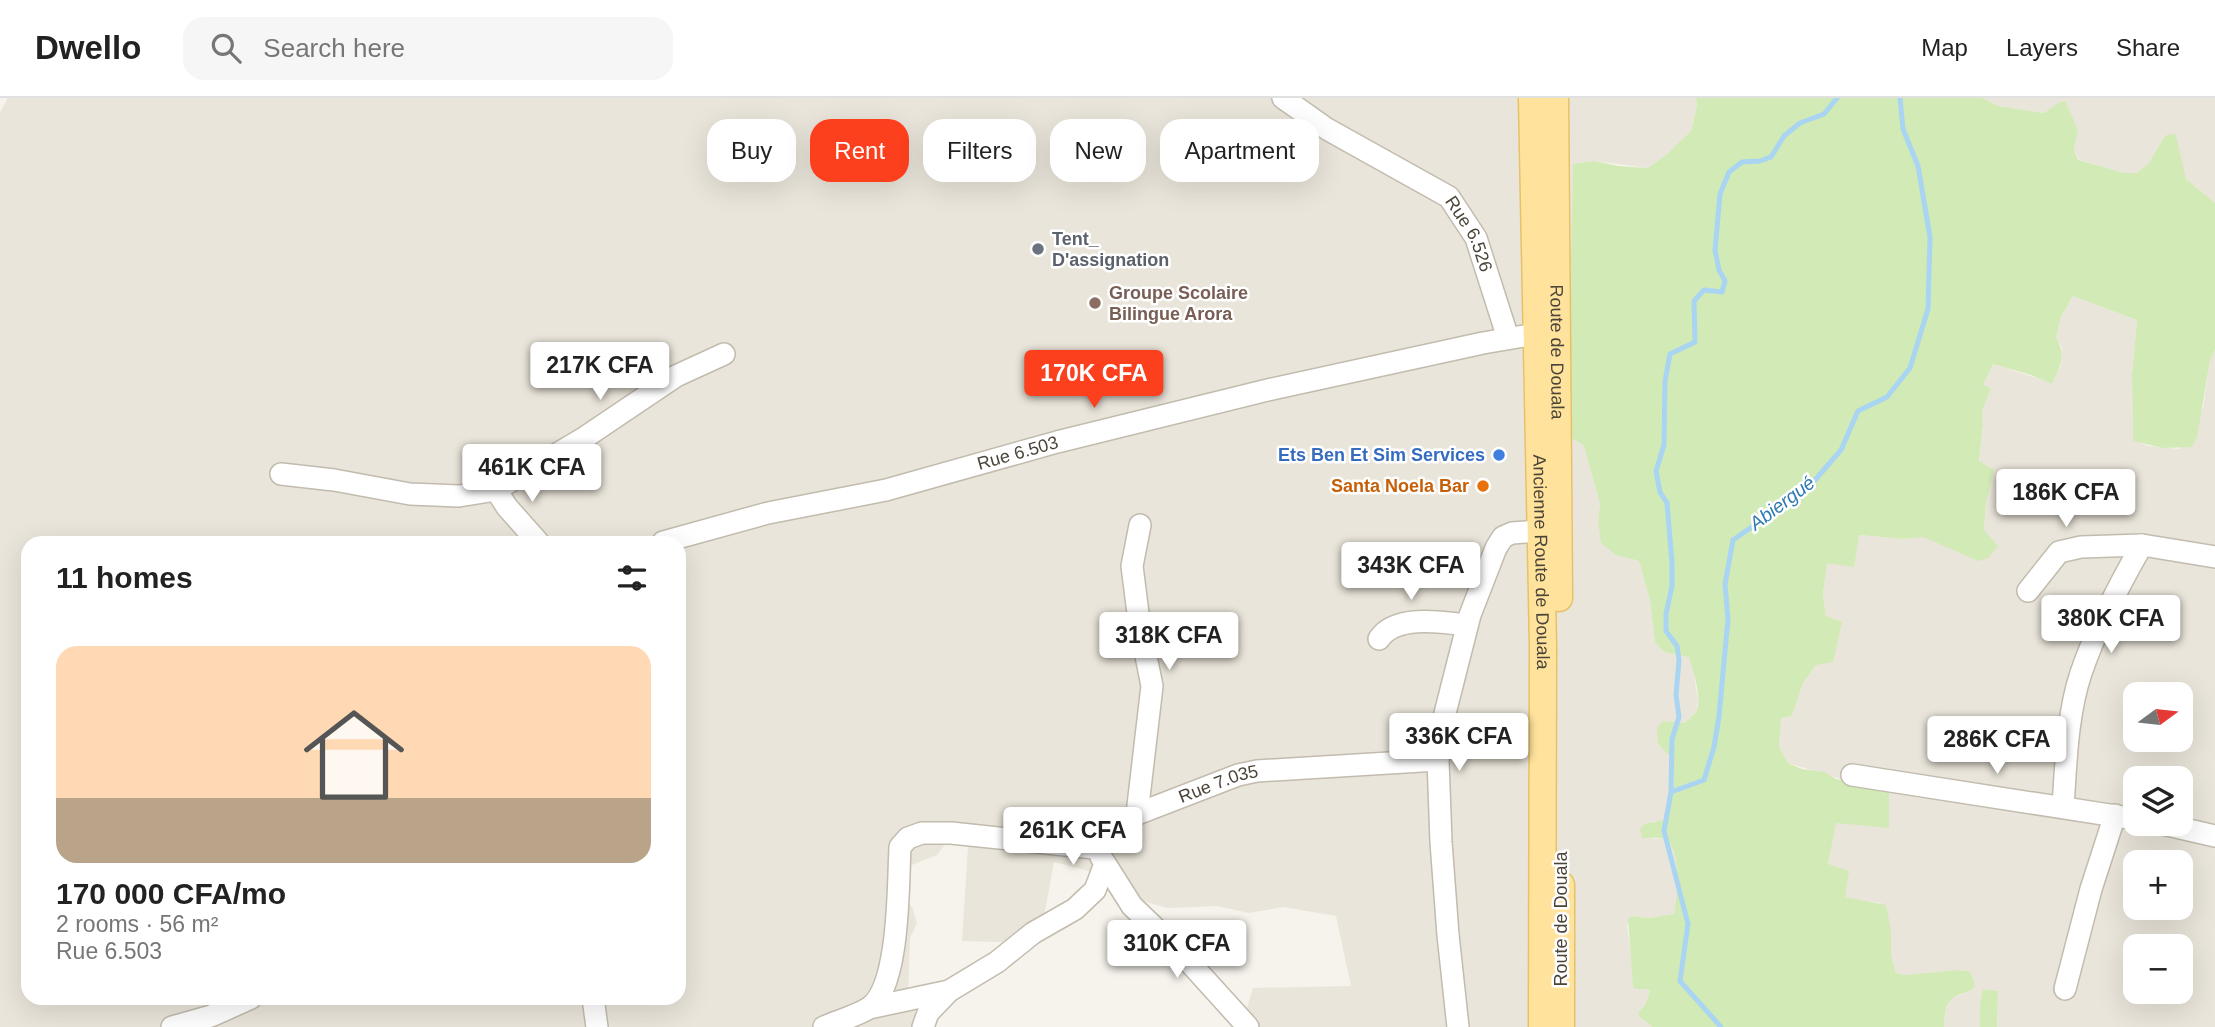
<!DOCTYPE html>
<meta charset="utf-8">
<style>
:root{--surface:#fff;--page:#f6f6f6;--text:#222;--muted:#767676;--line:#e0e0e0;--accent:#fc3f1d}
body{margin:0;font-family:Arial,sans-serif;background:var(--page);color:var(--text);height:100vh;display:flex;flex-direction:column;font-size:26px;white-space:nowrap}
*{box-sizing:border-box;margin:0}
p{font-size:23px;color:var(--muted)}
.icon{flex:none;width:38px;height:38px;fill:none;stroke:currentColor;stroke-width:2;stroke-linecap:round;stroke-linejoin:round}
.map{position:relative;flex:1;overflow:hidden}
.sheet{position:absolute;left:21px;top:438px;width:665px;height:469px;display:flex;flex-direction:column;background:var(--surface);border-radius:21px;box-shadow:0 7px 28px #0002}
.sheet>*{flex:none}
.hud{position:absolute;left:707px;top:21px;width:665px;height:63px;display:flex;gap:14px}
.needle{width:46px;rotate:75deg}
.fabs{position:absolute;left:2123px;top:584px;display:grid;gap:14px}
.fabs a{display:grid;place-items:center;width:70px;height:70px;border-radius:14px;background:var(--surface);box-shadow:0 7px 28px #0002;font-size:35px}
.price{position:absolute;translate:-50% -60px;padding:0 16px;border-radius:7px;background:#fff;color:#222;font-size:23px;line-height:46px;filter:drop-shadow(0 2px 4px #0008)}
.price::after{content:'';position:absolute;left:50%;top:42px;width:21px;height:16px;margin-left:-10px;background:inherit;clip-path:polygon(0 0,100% 0,50% 100%)}
.price.current{background:var(--accent);color:#fff}
ul{padding:0;list-style:none}
li{display:grid;align-content:center;gap:14px;height:371px;padding:0 35px}
li span{display:grid;place-items:center;height:217px;border-radius:21px;color:#555}
li>.icon{margin-inline-start:auto}
span .icon{width:126px;height:126px;fill:#fffc;stroke-width:1}
li b{font-size:30px}
h2{display:flex;justify-content:space-between;align-items:center;height:84px;padding:0 35px;font-size:30px}
.pill{padding:0 24px;border-radius:21px;background:var(--surface);box-shadow:0 7px 28px #0002;font-size:24px;line-height:63px}
.pill.current{background:var(--accent);color:#fff}
header{display:flex;align-items:center;gap:42px;box-sizing:border-box;height:98px;padding:0 35px;background:var(--surface);border-bottom:2px solid var(--line)}
header strong{font-size:33px}
nav{display:flex;gap:38px;margin-inline-start:auto;font-size:24px}
.search{width:490px;height:63px;background:var(--page);display:flex;align-items:center;gap:18px;box-sizing:border-box;padding:0 24px;border-radius:21px;color:var(--muted);font-size:26px}
.map>svg:first-child{display:block}
</style>
<header>
<strong>Dwello</strong>
<div class="search"><svg class="icon" aria-label="search" viewBox="0 0 24 24"><circle cx="10" cy="10" r="6"/><path d="M15 15l6 6"/></svg>Search here</div>
<nav><a>Map</a><a>Layers</a><a>Share</a></nav>
</header>
<div class="map">
<svg width="2215" height="929" viewBox="0 0 2215 929">
<rect width="100%" height="100%" fill="#f6f3ec"/>
<!-- residential -->
<g fill="#eae5da" fill-rule="evenodd">
<path d="M8 0H1696L1697 8 1691 33 1667 56 1648 70 1595 63 1573 66 1571 338 1584 348 1600 406 1598 422 1616 457 1639 463 1650 503 1655 544 1664 554 1688 559 1693 570 1698 603 1697 612 1685 625 1663 623 1658 646 1674 663V693L1664 722 1660 724 1654 723 1642 740 1665 741 1672 745 1676 759 1678 803 1675 816 1649 820 1632 818 1627 827 1635 891H1647L1650 893 1645 907 1638 914 1669 929H1241L1253 890 1351 888 1336 818 1283 809 1249 815 1217 808 1167 810 1119 796 1092 774 1054 764 1039 845 962 843 968 748 947 744 937 757 907 769 901 799 912 809 917 825 910 840 908 901 918 919V929H0V14ZM28 444H679V900H28Z"/>
<polygon points="1982,0 2215,0 2215,105 2186,81 2164,39 2149,65 2137,76 2125,75 2079,62 2074,51 2078,32 2056,8 2044,15 1998,8"/>
<path d="M2073 198 2137 222 2132 276 2133 342 2148 348 2179 351 2203 310 2210 263 2215 252V929H1997L1998 893 1984 891 1980 906V929H1944L1946 911 1952 900 1972 892 1969 873 1956 872 1904 877 1896 875 1891 857V833L1881 805 1860 803 1845 799 1828 767 1835 725 1854 685 1788 665 1779 649 1781 620 1792 618 1803 585 1816 567 1826 519 1823 496 1827 465 1859 437 1903 441 1984 432 1986 405 1994 372 1979 364 1983 327 1982 313 1991 290 1982 287 1993 266 2052 285 2061 268 2062 249 2056 240 2061 219ZM2135 597H2180V642H2135ZM2135 681H2180V726H2135ZM2135 765H2180V810H2135ZM2135 849H2180V894H2135Z"/>
</g>
<!-- green -->
<g fill="#d2eab5">
<path d="M1696 0H1982L1998 8 2044 15 2060 4 2065 3 2078 32 2074 51 2078 62 2125 75H2137L2149 65 2164 39 2169 36 2176 37 2186 81 2215 105V252L2210 263 2197 339 2192 349 2163 350 2133 343 2132 276 2137 222 2073 198 2061 219 2056 240C2067 256 2060 270 2052 286L2031 277 1993 266 1983 287 1991 290 1982 313 1983 327 1979 363 1994 372 1986 405 1984 432 1998 448 1988 460 1978 463 1924 439 1903 441 1859 437 1854 469 1827 465 1823 496 1826 518 1842 524 1833 564 1816 567 1803 585 1792 618 1781 620 1779 649 1788 665 1802 671 1824 674 1836 681 1889 691V730L1836 725 1828 766 1849 773 1845 799 1886 807 1891 833V857L1896 875 1904 877 1956 872 1969 873C1985 899 1962 890 1951 902 1944 909 1945 920 1944 929H1653L1640 919 1638 914 1645 907 1650 893 1647 891H1635L1633 888 1628 821 1632 818 1649 820 1674 816C1678 802 1681 745 1665 741 1658 739 1649 740 1642 740L1640 731 1644 726 1664 722 1674 692V663L1658 646 1657 630 1663 623 1685 625C1688 621 1695 616 1697 612 1702 602 1693 568 1688 559L1664 554 1655 544 1650 503 1639 463 1616 457 1601 445 1598 422 1600 406 1584 348 1571 339 1569 267 1573 66 1595 63 1618 68 1648 70 1667 56 1691 33 1697 8Z"/>
<polygon points="1983,891 1998,893 1997,929 1980,929 1980,906"/>
</g>
<g fill="none" stroke-linecap="round" stroke-linejoin="round">
<!-- stream -->
<g stroke="#a9d4f2" stroke-width="5">
<polyline points="1671,694 1672,641 1679,619 1676,597 1679,562 1677,548 1666,533 1666,516 1672,488 1672,464 1667,405 1660,394 1656,373 1664,347 1665,283 1670,256 1695,244 1694,203 1704,192 1722,194 1725,183 1719,172 1715,152 1720,96 1729,74 1742,64 1760,63 1771,59 1784,38 1800,25 1824,16 1837,0"/>
<polyline points="1721,929 1680,883 1688,826 1664,733 1671,694 1704,682 1714,649 1719,618 1728,521 1725,486 1733,442 1808,390 1841,352 1858,313 1887,299 1910,270 1928,211 1930,139 1918,68 1903,31 1900,0"/>
</g>
<defs>
<g id="minor">
<path id="s1" d="M1283 0 1327 31 1449 99 1476 140 1508 240"/>
<polyline points="281,376 334,382 410,396 459,398 496,392 584,340 676,278 724,256"/>
<polyline points="496,392 507,409 538,444"/>
<path id="s2" d="M663 444 768 415 886 392 1057 344 1272 291 1483 245 1536 236"/>
<polyline points="2028,493 2059,454 2081,449 2142,447"/>
<path d="M1379 541C1395 516 1443 524 1467 527"/>
<polyline points="1852,677 2135,721"/>
<path d="M2063 709C2066 665 2067 617 2081 575 2096 531 2119 487 2142 447L2215 459"/>
<polyline points="1137,716 1152,588 1139,523 1132,468 1140,427"/>
<polyline points="2163,726 2215,738"/>
<polyline points="1101,759 1132,808 1181,855 1248,929"/>
<polyline points="2065,891 2091,791 2115,717"/>
<polyline points="593,900 597,929"/>
<polyline points="869,910 949,893 997,864 1033,835 1075,811 1095,792 1105,766"/>
<polyline points="172,929 211,918 251,900"/>
<path id="s3" d="M824 929C838 923 856 918 869 910 900 889 898 786 900 749L908 740 922 735H951L1094 750 1124 728 1137 716 1238 677 1257 673 1438 662"/>
<polyline points="923,929 928,915 949,893"/>
<polyline points="1458,929 1448,837 1441,744 1438,662 1441,631 1470,517 1496,450 1503,439 1512,435 1540,433"/>
</g>
<g id="major">
<path id="s4" d="M1532 0 1543 548 1542 929"/>
<path id="s5" d="M1555 0 1559 500"/>
<polyline points="1561,787 1561,929"/>
</g>
</defs>
<!-- minor casing -->
<use href="#minor" stroke="#c2bbae" stroke-width="24"/>
<!-- major casing -->
<use href="#major" stroke="#e6c16a" stroke-width="29"/>
<!-- minor -->
<use href="#minor" stroke="#fff" stroke-width="21"/>
<!-- major -->
<use href="#major" stroke="#ffe39c" stroke-width="26"/>
</g>
<!-- markers -->
<circle fill="#6b7280" stroke="#fff" stroke-width="2.5" cx="1038" cy="151" r="7"/>
<circle fill="#8d6e63" stroke="#fff" stroke-width="2.5" cx="1095" cy="205" r="7"/>
<circle fill="#3f7fe0" stroke="#fff" stroke-width="2.5" cx="1499" cy="357" r="7"/>
<circle fill="#e8710a" stroke="#fff" stroke-width="2.5" cx="1483" cy="388" r="7"/>
<g text-anchor="middle" dominant-baseline="central" stroke-width="5" stroke-linejoin="round" paint-order="stroke">
<!-- street labels -->
<g font-size="18" fill="#4b4439" stroke="#fff">
<text stroke="none"><textPath href="#s1" startOffset="236">Rue 6.526</textPath></text>
<text stroke="none"><textPath href="#s5" startOffset="254">Route de Douala</textPath></text>
<text stroke="none"><textPath href="#s2" startOffset="366">Rue 6.503</textPath></text>
<text stroke="none"><textPath href="#s4" startOffset="464">Ancienne Route de Douala</textPath></text>
<text stroke="none"><textPath href="#s3" startOffset="558">Rue 7.035</textPath></text>
<text transform="translate(1561 821) rotate(-90)">Route de Douala</text>
</g>
<!-- worship labels -->
<g font-size="18" font-weight="bold" fill="#5b616d" stroke="#fff" text-anchor="start">
<text x="1052" y="141">Tent_<tspan x="1052" dy="21">D'assignation</tspan></text>
</g>
<!-- education labels -->
<g font-size="18" font-weight="bold" fill="#785e54" stroke="#fff" text-anchor="start">
<text x="1109" y="195">Groupe Scolaire<tspan x="1109" dy="21">Bilingue Arora</tspan></text>
</g>
<!-- shop labels -->
<g font-size="18" font-weight="bold" fill="#366cbe" stroke="#fff" text-anchor="end">
<text x="1485" y="357">Ets Ben Et Sim Services</text>
</g>
<!-- food labels -->
<g font-size="18" font-weight="bold" fill="#c56008" stroke="#fff" text-anchor="end">
<text x="1469" y="388">Santa Noela Bar</text>
</g>
<!-- water labels -->
<g font-size="19" font-style="italic" fill="#2e7ab2" stroke="#fff">
<text transform="translate(1782 405) rotate(-37)">Abiergué</text>
</g>
</g>
</svg>
<div class="fabs">
<a><svg class="needle" viewBox="-14 -14 28 28"><path d="M0-13l5 13h-10z" fill="#e53935"/><path d="M0 13l5-13h-10z" fill="#767676"/></svg></a>
<a><svg class="icon" aria-label="layers" viewBox="0 0 24 24"><path d="M12 4l9 5-9 5-9-5zM3 14l9 5 9-5"/></svg></a>
<a>+</a>
<a>−</a>
</div>
<b class="price" style="left:600px;top:304px">217K CFA</b>
<b class="price current" style="left:1094px;top:312px">170K CFA</b>
<b class="price" style="left:532px;top:406px">461K CFA</b>
<b class="price" style="left:2066px;top:431px">186K CFA</b>
<b class="price" style="left:1411px;top:504px">343K CFA</b>
<b class="price" style="left:2111px;top:557px">380K CFA</b>
<b class="price" style="left:1169px;top:574px">318K CFA</b>
<b class="price" style="left:1459px;top:675px">336K CFA</b>
<b class="price" style="left:1997px;top:678px">286K CFA</b>
<b class="price" style="left:1073px;top:769px">261K CFA</b>
<b class="price" style="left:1177px;top:882px">310K CFA</b>
<div class="hud">
<a class="pill">Buy</a>
<a class="pill current">Rent</a>
<a class="pill">Filters</a>
<a class="pill">New</a>
<a class="pill">Apartment</a>
</div>
<section class="sheet">
<h2>11 homes<svg class="icon" aria-label="filters" viewBox="0 0 24 24"><path d="M4 7h16M4 17h16"/><circle cx="9" cy="7" r="2"/><circle cx="15" cy="17" r="2"/></svg></h2>
<ul>
<li><span style="background:linear-gradient(#ffd9b3 70%,#b9a48a 0)"><svg class="icon" aria-label="home" viewBox="0 0 24 24"><path d="M3 11l9-7 9 7M6 9v11h12V9"/></svg></span><div><b>170 000 CFA/mo</b><p>2 rooms · 56 m²</p><p>Rue 6.503</p></div></li>
</ul>
</section>
</div>
